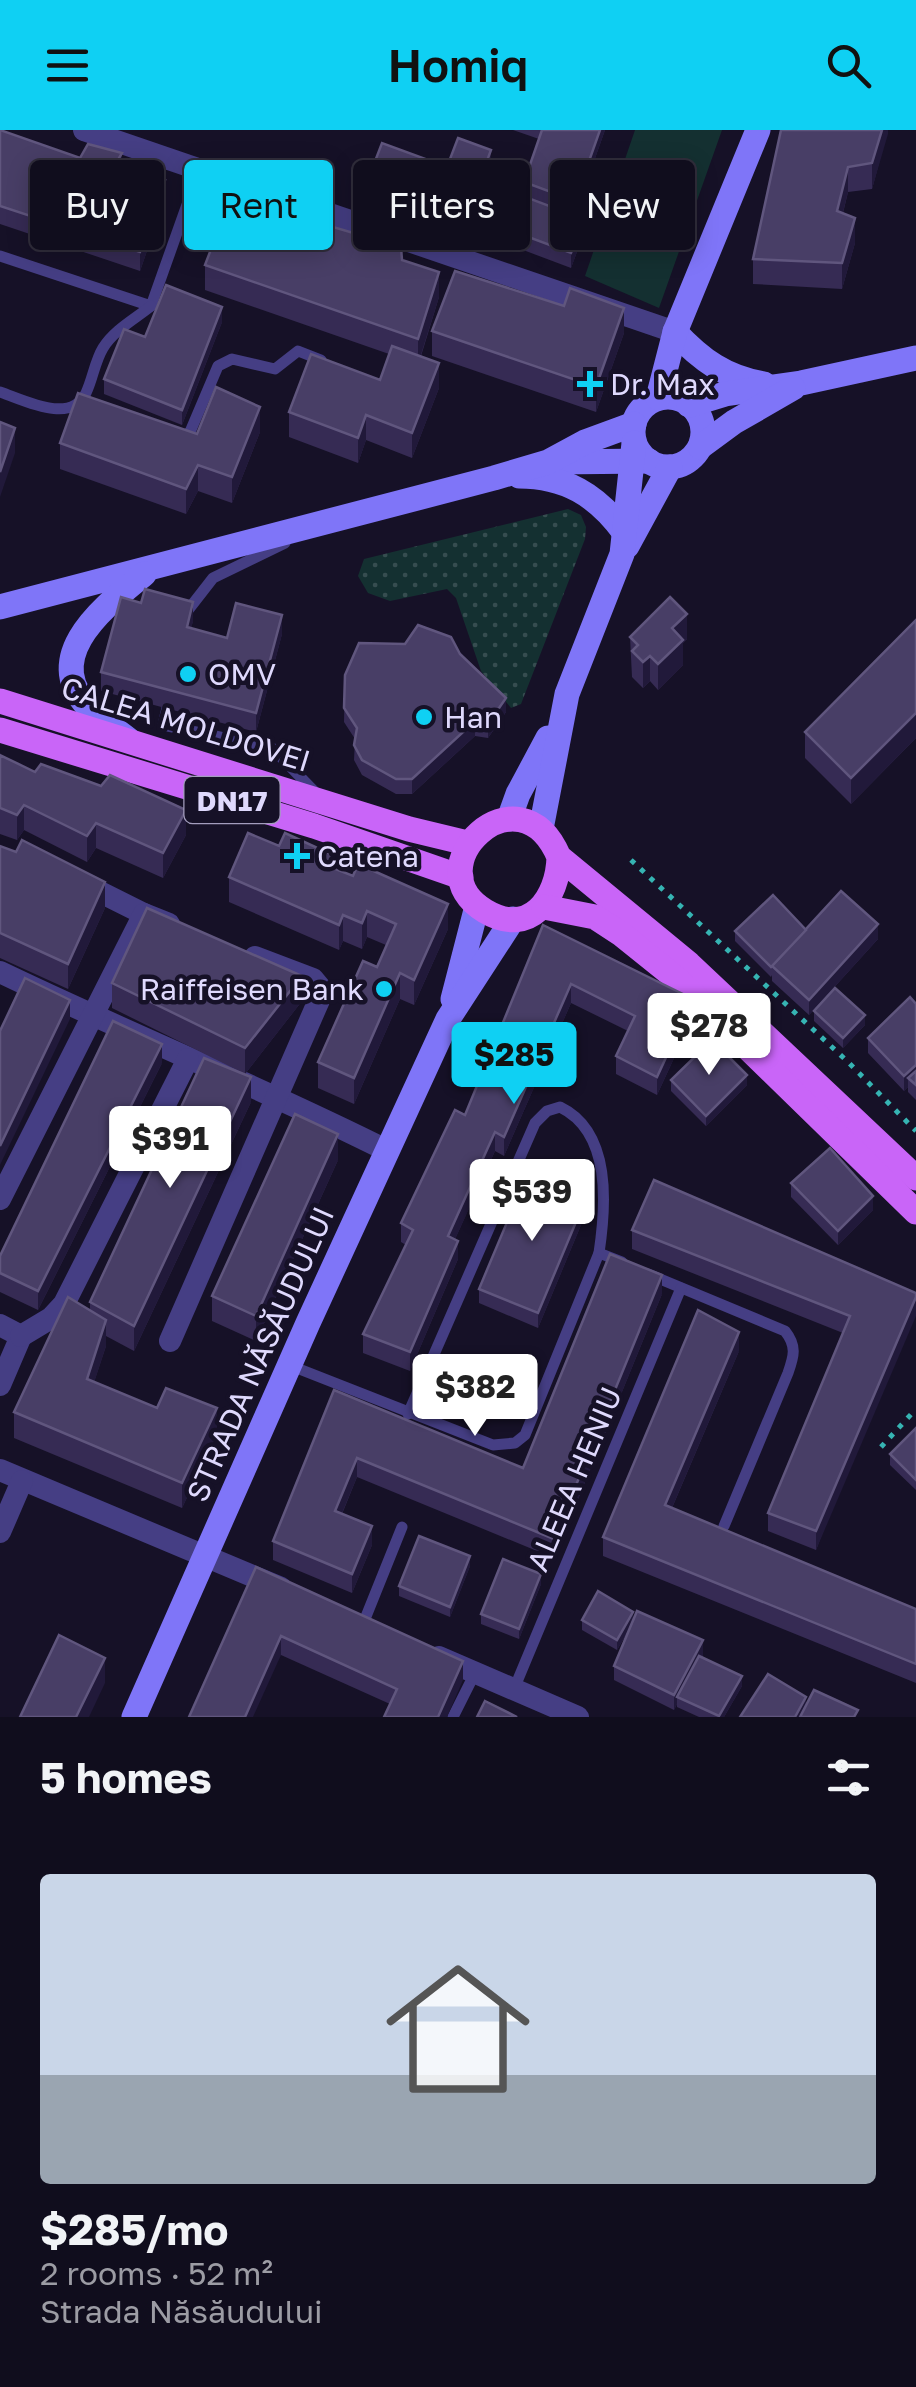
<!DOCTYPE html>
<meta charset="utf-8">
<style>
:root{--surface:#100d1d;--page:#1e1b2a;--text:#f1f3f6;--muted:#9c9ca4;--line:#302d3b;--accent:#0fd0f3}
body{margin:0;font-family:"Golos Text",sans-serif;background:var(--page);color:var(--text);height:100vh;display:flex;flex-direction:column;font-size:38px;white-space:nowrap}
*{box-sizing:border-box;margin:0}
p{font-size:32px;color:var(--muted)}
.icon{flex:none;width:55px;height:55px;fill:none;stroke:currentColor;stroke-width:2;stroke-linecap:round;stroke-linejoin:round}
.map{position:relative;height:1587px;overflow:hidden}
.side{display:flex;flex-direction:column;background:var(--surface);flex:1}
.side>*{flex:none}
.banner{position:absolute;left:30px;top:30px;width:858px;height:90px;display:flex;gap:20px}
.price{position:absolute;translate:-50% -85px;padding:0 22px;border-radius:10px;background:#fff;color:#222;font-size:32px;line-height:65px;filter:drop-shadow(0 2px 5px #0008)}
.price::after{content:'';position:absolute;left:50%;top:60px;width:30px;height:22px;margin-left:-15px;background:inherit;clip-path:polygon(0 0,100% 0,50% 100%)}
.price.selected{background:var(--accent);color:#111}
ul{padding:0;list-style:none}
li{display:grid;align-content:center;gap:20px;height:530px;padding:0 40px}
li+li{border-top:2px solid var(--line)}
li span{display:grid;place-items:center;height:310px;border-radius:10px;color:#555}
li>.icon{margin-inline-start:auto}
span .icon{width:180px;height:180px;fill:#fffc;stroke-width:1}
li b{font-size:42px}
h2{display:flex;justify-content:space-between;align-items:center;height:120px;padding:0 40px;font-size:42px}
.pill{padding:0 35px;border-radius:10px;background:var(--surface);box-shadow:0 5px 25px #0003,0 0 0 2px var(--line);font-size:35px;line-height:90px}
.pill.selected{background:var(--accent);color:#111}
header{display:flex;justify-content:space-between;align-items:center;height:130px;padding:0 40px;background:var(--accent);color:#111;font-size:45px;font-weight:600}
.map>svg:first-child{display:block}
</style>
<header><svg class="icon" aria-label="menu" viewBox="0 0 24 24"><path d="M4 6h16M4 12h16M4 18h16"/></svg>Homiq<svg class="icon" aria-label="search" viewBox="0 0 24 24"><circle cx="10" cy="10" r="6"/><path d="M15 15l6 6"/></svg></header>
<div class="map">
<svg width="916" height="1587" viewBox="0 0 916 1587">
<defs>
<pattern id="grass-dots" width="8" height="8" patternUnits="userSpaceOnUse" patternTransform="scale(2.5)"><rect width="8" height="8" fill="#143031"/><path d="M2 2h.1M6 6h.1" fill="none" stroke="#364d50" stroke-width="1.8" stroke-linecap="round"/></pattern>
</defs>
<rect width="100%" height="100%" fill="#161127"/>
<!-- grass -->
<polygon fill="url(#grass-dots)" points="568,379 581,385 586,397 585,409 521,574 511,578 481,541 456,468 447,459 390,471 368,463 358,446 364,429"/>
<!-- garden -->
<polygon fill="#143031" points="635,0 722,0 659,178 585,146"/>
<g fill="none" stroke-linecap="round" stroke-linejoin="round">
<!-- path -->
<g stroke="#36b4b3" stroke-width="5" stroke-dasharray="5 8" stroke-linecap="butt">
<polyline points="631,730 848,932 916,1001"/>
<polyline points="881,1317 916,1279"/>
</g>
<!-- lane -->
<g stroke="#453e84" stroke-width="11">
<polyline points="0,126 151,176 200,38"/>
<path d="M0 262C24 270 71 295 86 263 93 248 95 231 103 218 114 200 135 189 151 176"/>
<polyline points="181,307 190,302 218,236 232,229 275,239 298,221 321,230"/>
<polyline points="185,484 213,448 285,413"/>
<polyline points="167,578 163,595 272,618 316,663"/>
<path d="M648 1144 785 1201C797 1216 794 1226 788 1243L724 1396"/>
<polyline points="289,1235 493,1315 515,1313 525,1305 599,1123"/>
<path d="M408 1284 535 993 547 981 560 977C612 1002 606 1076 599 1123L622 1132"/>
<polyline points="363,1494 402,1397"/>
<polyline points="514,1559 681,1158"/>
<polyline points="453,1587 475,1543"/>
</g>
<!-- street -->
<g stroke="#453e84" stroke-width="22">
<polyline points="84,0 675,202"/>
<polyline points="80,752 144,784"/>
<path d="M0 842C129 904 261 957 388 1021"/>
<polyline points="0,1069 144,784 169,794"/>
<polyline points="0,1195 21,1206 0,1255"/>
<polyline points="21,1206 51,1188 64,1174 188,929"/>
<polyline points="170,1211 323,861 313,849 255,827"/>
<polyline points="0,1340 281,1458"/>
<polyline points="0,1402 22,1351"/>
<polyline points="439,1527 578,1587"/>
</g>
<!-- secondary -->
<g stroke="#7f75f8" stroke-width="25">
<path d="M675 202C701 230 726 248 764 254"/>
<circle cx="668" cy="302" r="35"/>
<polyline points="658,268 675,202 758,0"/>
<polyline points="689,275 725,264 801,253 916,228"/>
<polyline points="700,317 734,292 793,258"/>
<polyline points="554,332 649,331"/>
<path d="M519 346C565 346 597 365 624 402"/>
<polyline points="627,416 670,337"/>
<polyline points="0,477 494,348 548,332 585,312 634,294"/>
<path d="M130 611C118 601 104 593 93 582 36 528 104 477 144 444"/>
<polyline points="509,689 518,664 548,608"/>
<polyline points="541,699 567,564 622,424 634,313"/>
<polyline points="453,869 477,776"/>
<polyline points="134,1587 308,1193 448,889 513,789"/>
</g>
<!-- primary -->
<g stroke="#c965f8" stroke-width="25">
<polyline points="0,571 409,699 467,713"/>
<polyline points="0,600 314,696 461,747"/>
<path d="M559 727C558 768 530 808 485 781 412 738 519 633 559 727L689 834 916 1048"/>
<polyline points="544,777 595,787 621,804 677,849 916,1082"/>
</g>
</g>
<!-- wall -->
<g fill="#362b54">
<polygon points="0,0 80,28 122,37 165,69 140,141 0,94"/>
<polygon points="513,0 605,0 575,85 584,103 571,138 369,62 369,47 447,37 491,35 485,51 524,66 524,52 539,9"/>
<polygon points="781,0 888,0 872,59 848,62 843,83 855,113 842,159 753,154 753,129"/>
<polygon points="402,130 439,167 421,226 439,258 412,328 366,310 358,333 289,307 289,282 380,250 389,224 205,160 205,135"/>
<polygon points="564,176 624,203 596,282 432,226 432,201"/>
<polygon points="222,192 182,295 104,264 104,249"/>
<polygon points="260,302 232,373 198,361 186,384 60,339 60,313 197,304"/>
<polygon points="916,490 916,608 851,674 805,628 805,602"/>
<polygon points="193,491 191,498 227,508 282,504 256,602 101,561 101,542"/>
<polygon points="630,507 687,509 683,513 683,535 658,560 650,551 643,558 632,547"/>
<polygon points="460,524 506,582 488,608 475,606 412,664 396,664 362,645 354,630 355,609 344,592 345,545"/>
<polygon points="0,625 35,642 186,705 163,748 96,718 87,732 24,700 17,710 0,704"/>
<polygon points="0,716 105,778 68,859 0,828"/>
<polygon points="333,738 448,799 414,875 400,869 354,974 318,958 318,932 377,837 386,815 367,807 362,819 343,811 339,820 229,772 229,747"/>
<polygon points="543,795 693,887 657,965 616,944 616,926 628,901 571,873 504,1026 495,1021 455,1109 458,1129 410,1241 363,1223 363,1204 406,1115 401,1112 401,1093 465,985"/>
<polygon points="735,801 878,809 809,885 772,851 772,845 771,847 735,811"/>
<polygon points="112,853 302,871 245,944 112,878"/>
<polygon points="916,874 916,970 908,962 908,957 904,961 868,923 868,908"/>
<polygon points="814,881 865,895 843,918 814,891"/>
<polygon points="162,933 38,1180 0,1162 0,1126"/>
<polygon points="671,950 747,955 706,996 671,961"/>
<polygon points="251,972 134,1221 106,1206 106,1216 94,1252 217,1304 182,1378 14,1308 14,1282 90,1181 90,1172"/>
<polygon points="338,1030 256,1211 212,1191 212,1166"/>
<polygon points="791,1053 873,1080 838,1115 791,1067"/>
<polygon points="586,1083 538,1198 479,1173 479,1159"/>
<polygon points="632,1100 916,1163 816,1420 768,1401 768,1383 843,1203 632,1119"/>
<polygon points="662,1164 554,1428 357,1347 342,1384 372,1415 352,1463 273,1430 273,1411 334,1260 523,1338"/>
<polygon points="739,1221 672,1378 916,1479 916,1553 603,1426 603,1407"/>
<polygon points="916,1298 916,1360 890,1335 890,1324"/>
<polygon points="470,1436 450,1487 399,1466 399,1456"/>
<polygon points="256,1437 463,1550 390,1574 281,1525"/>
<polygon points="541,1454 519,1509 481,1494 481,1484"/>
<polygon points="633,1489 703,1525 702,1527 742,1556 724,1587 699,1587 677,1577 677,1574 674,1580 614,1550 614,1536 630,1498 617,1520 582,1500 582,1490"/>
</g>
<!-- shaded-wall -->
<g fill="#21193a">
<polygon points="600,0 605,0 575,85 575,71"/>
<polygon points="882,0 888,0 888,4 872,59 872,33"/>
<polygon points="491,20 491,35 480,64 480,50"/>
<polygon points="122,23 122,41 115,35"/>
<polygon points="848,37 848,62 837,106 837,81"/>
<polygon points="165,50 165,69 140,141 140,122"/>
<polygon points="855,88 855,113 842,159 842,133"/>
<polygon points="584,89 584,103 571,138 571,123"/>
<polygon points="439,142 439,167 418,234 418,209"/>
<polygon points="222,177 222,192 182,295 182,280"/>
<polygon points="624,178 624,203 596,282 596,257"/>
<polygon points="439,233 439,258 412,328 412,303"/>
<polygon points="260,277 260,302 232,373 232,347"/>
<polygon points="366,285 366,310 358,333 358,308"/>
<polygon points="15,298 15,323 0,367 0,342"/>
<polygon points="198,335 198,361 186,384 186,359"/>
<polygon points="193,472 193,491 187,516 187,497"/>
<polygon points="687,484 687,509 683,513 683,535 658,560 658,534 672,498"/>
<polygon points="282,485 282,504 256,602 256,583"/>
<polygon points="650,526 650,551 643,558 643,532"/>
<polygon points="506,568 506,582 488,608 488,594"/>
<polygon points="916,583 916,608 851,674 851,648"/>
<polygon points="475,591 475,606 412,664 412,649"/>
<polygon points="24,675 24,700 17,710 17,685"/>
<polygon points="186,680 186,705 163,748 163,723"/>
<polygon points="96,693 96,718 87,732 87,706"/>
<polygon points="105,752 105,778 68,859 68,834"/>
<polygon points="448,774 448,799 414,875 414,850"/>
<polygon points="367,781 367,807 362,819 362,793"/>
<polygon points="343,785 343,811 339,820 339,795"/>
<polygon points="878,794 878,809 809,885 809,870"/>
<polygon points="400,843 400,869 354,974 354,948"/>
<polygon points="302,846 302,871 245,944 245,918"/>
<polygon points="571,854 571,873 504,1026 504,1007"/>
<polygon points="693,869 693,887 657,965 657,947"/>
<polygon points="70,870 70,889 0,1035 0,1016"/>
<polygon points="865,885 865,895 843,918 843,908"/>
<polygon points="162,914 162,933 38,1180 38,1161"/>
<polygon points="916,935 916,950 908,948 908,957 904,961 904,946"/>
<polygon points="747,945 747,955 706,996 706,986"/>
<polygon points="251,947 251,972 134,1221 134,1196"/>
<polygon points="495,1002 495,1021 448,1125 448,1106"/>
<polygon points="338,1004 338,1030 256,1211 256,1186"/>
<polygon points="873,1066 873,1080 838,1115 838,1101"/>
<polygon points="586,1068 586,1083 538,1198 538,1183"/>
<polygon points="458,1111 458,1129 410,1241 410,1222"/>
<polygon points="662,1145 662,1164 554,1428 554,1409"/>
<polygon points="916,1167 916,1186 816,1420 816,1401"/>
<polygon points="106,1190 106,1216 87,1274 87,1249"/>
<polygon points="739,1202 739,1221 665,1394 665,1375"/>
<polygon points="217,1278 217,1304 182,1378 182,1353"/>
<polygon points="357,1328 357,1347 335,1400 335,1381"/>
<polygon points="372,1396 372,1415 352,1463 352,1444"/>
<polygon points="470,1426 470,1436 450,1487 450,1477"/>
<polygon points="541,1444 541,1454 519,1509 519,1499"/>
<polygon points="633,1482 633,1492 617,1520 617,1510"/>
<polygon points="281,1506 281,1525 253,1587 245,1587"/>
<polygon points="703,1510 703,1525 680,1568 677,1567 677,1574 674,1580 674,1565"/>
<polygon points="105,1528 105,1553 89,1587 76,1587"/>
<polygon points="463,1531 463,1550 447,1587 438,1587"/>
<polygon points="742,1546 742,1556 724,1587 719,1587"/>
<polygon points="806,1567 806,1577 800,1587 795,1587"/>
</g>
<!-- building -->
<g fill="#483e66" stroke="#60567e" stroke-width="2.5">
<polygon points="0,0 80,28 88,14 122,23 115,35 165,50 140,122 0,76"/>
<polygon points="542,0 600,0 575,71 524,52"/>
<polygon points="781,0 882,0 872,33 848,37 837,81 855,88 842,133 753,129"/>
<polygon points="458,8 491,20 480,50 584,89 571,123 369,47 382,13 447,37"/>
<polygon points="231,67 401,117 402,130 439,142 418,209 205,135"/>
<polygon points="455,141 564,176 570,158 624,178 596,257 432,201"/>
<polygon points="166,155 222,177 182,280 104,249 124,199 145,207"/>
<polygon points="392,216 439,233 412,303 366,285 358,308 289,282 311,224 380,250"/>
<polygon points="216,257 260,277 232,347 198,335 186,359 60,313 78,263 197,304"/>
<polygon points="0,292 15,298 0,342"/>
<polygon points="145,459 193,472 187,497 227,508 236,473 282,485 256,583 101,542 121,467 141,473"/>
<polygon points="670,467 687,484 672,498 683,510 658,534 650,526 643,532 632,521 638,515 630,507"/>
<polygon points="916,490 916,583 851,648 805,602"/>
<polygon points="418,495 451,507 460,524 506,568 488,594 475,591 412,649 396,649 362,630 354,615 357,598 344,578 345,545 359,513 405,514"/>
<polygon points="0,625 35,642 41,634 101,656 110,645 186,680 163,723 96,693 87,706 24,675 17,685 0,678"/>
<polygon points="248,703 279,716 285,703 333,725 328,736 353,746 358,734 448,774 414,850 400,843 354,948 318,932 363,831 377,837 396,794 367,781 362,793 343,785 339,795 229,747"/>
<polygon points="22,710 105,752 68,834 0,803 0,716 16,722"/>
<polygon points="841,761 878,794 809,870 772,836"/>
<polygon points="773,765 806,800 771,837 735,801"/>
<polygon points="147,778 302,846 245,918 112,853"/>
<polygon points="543,795 693,869 657,947 616,926 635,886 571,854 504,1007 495,1002 448,1106 458,1111 410,1222 363,1204 413,1100 401,1093 455,980 465,985"/>
<polygon points="25,848 70,870 0,1016 0,901"/>
<polygon points="835,858 865,885 843,908 814,881"/>
<polygon points="910,867 916,874 916,935 904,946 868,908"/>
<polygon points="113,891 162,914 38,1161 0,1143 0,1126"/>
<polygon points="712,910 747,945 706,986 671,950"/>
<polygon points="204,928 251,947 134,1196 90,1172"/>
<polygon points="916,941 916,955 908,948"/>
<polygon points="295,984 338,1004 256,1186 212,1166"/>
<polygon points="830,1018 873,1066 838,1101 791,1053"/>
<polygon points="526,1047 586,1068 538,1183 479,1159"/>
<polygon points="654,1050 916,1163 916,1167 816,1401 768,1383 850,1186 632,1100"/>
<polygon points="610,1124 662,1145 554,1409 357,1328 335,1381 372,1396 352,1444 273,1411 334,1260 523,1338"/>
<polygon points="68,1167 106,1190 87,1249 157,1278 166,1258 217,1278 182,1353 14,1282"/>
<polygon points="698,1180 739,1202 665,1375 916,1479 916,1534 603,1407"/>
<polygon points="916,1298 916,1350 890,1324"/>
<polygon points="419,1406 470,1426 450,1477 399,1456"/>
<polygon points="503,1429 541,1444 519,1499 481,1484"/>
<polygon points="256,1437 463,1531 438,1587 384,1587 397,1559 281,1506 245,1587 189,1587"/>
<polygon points="598,1461 633,1482 617,1510 582,1490"/>
<polygon points="637,1481 703,1510 674,1565 614,1536"/>
<polygon points="59,1505 105,1528 76,1587 20,1587"/>
<polygon points="699,1526 742,1546 719,1586 677,1567"/>
<polygon points="768,1544 806,1567 795,1587 740,1587"/>
<polygon points="814,1560 858,1580 854,1587 800,1587"/>
<polygon points="485,1571 517,1587 477,1587"/>
</g>
<!-- markers -->
<g fill="#0fd0f3" stroke="#161127" stroke-width="4">
<path d="M585 239h10v10h10v10h-10v10h-10v-10h-10v-10h10z"/>
<circle cx="188" cy="544" r="10"/>
<circle cx="424" cy="587" r="10"/>
<path d="M292 711h10v10h10v10h-10v10h-10v-10h-10v-10h10z"/>
<circle cx="384" cy="859" r="10"/>
</g>
<g text-anchor="middle" dominant-baseline="central" stroke-width="9" stroke-linejoin="round" paint-order="stroke">
<!-- shield labels -->
<rect fill="#161127" stroke="#a39dbd" stroke-width="2.5" x="184.5" y="647" width="95" height="46" rx="8"/>
<g font-size="28" font-weight="bold" fill="#dfd9fd">
<text x="232" y="670">DN17</text>
</g>
<!-- poi labels -->
<g font-size="30" fill="#dfd9fd" stroke="#161127" text-anchor="start">
<text x="610" y="254">Dr. Max</text>
<text x="208" y="544">OMV</text>
<text x="444" y="587">Han</text>
<text x="317" y="726">Catena</text>
<text x="364" y="859" text-anchor="end">Raiffeisen Bank</text>
</g>
<!-- street labels -->
<g font-size="30" fill="#dfd9fd" stroke="#161127">
<text transform="translate(186 594) rotate(17)">CALEA MOLDOVEI</text>
<text transform="translate(260 1224) rotate(-66)">STRADA NĂSĂUDULUI</text>
<text transform="translate(574 1349) rotate(-67)">ALEEA HENIU</text>
</g>
</g>
</svg>
<b class="price" style="left:709px;top:948px">$278</b>
<b class="price selected" style="left:514px;top:977px">$285</b>
<b class="price" style="left:170px;top:1061px">$391</b>
<b class="price" style="left:532px;top:1114px">$539</b>
<b class="price" style="left:475px;top:1309px">$382</b>
<div class="banner">
<a class="pill">Buy</a>
<a class="pill selected">Rent</a>
<a class="pill">Filters</a>
<a class="pill">New</a>
</div>
</div>
<section class="side">
<h2>5 homes<svg class="icon" aria-label="filters" viewBox="0 0 24 24"><path d="M4 7h16M4 17h16"/><circle cx="9" cy="7" r="2"/><circle cx="15" cy="17" r="2"/></svg></h2>
<ul>
<li><span style="background:linear-gradient(#c9d6e8 65%,#9aa5b1 0)"><svg class="icon" aria-label="home" viewBox="0 0 24 24"><path d="M3 11l9-7 9 7M6 9v11h12V9"/></svg></span><div><b>$285/mo</b><p>2 rooms · 52 m²</p><p>Strada Năsăudului</p></div></li>
</ul>
</section>
